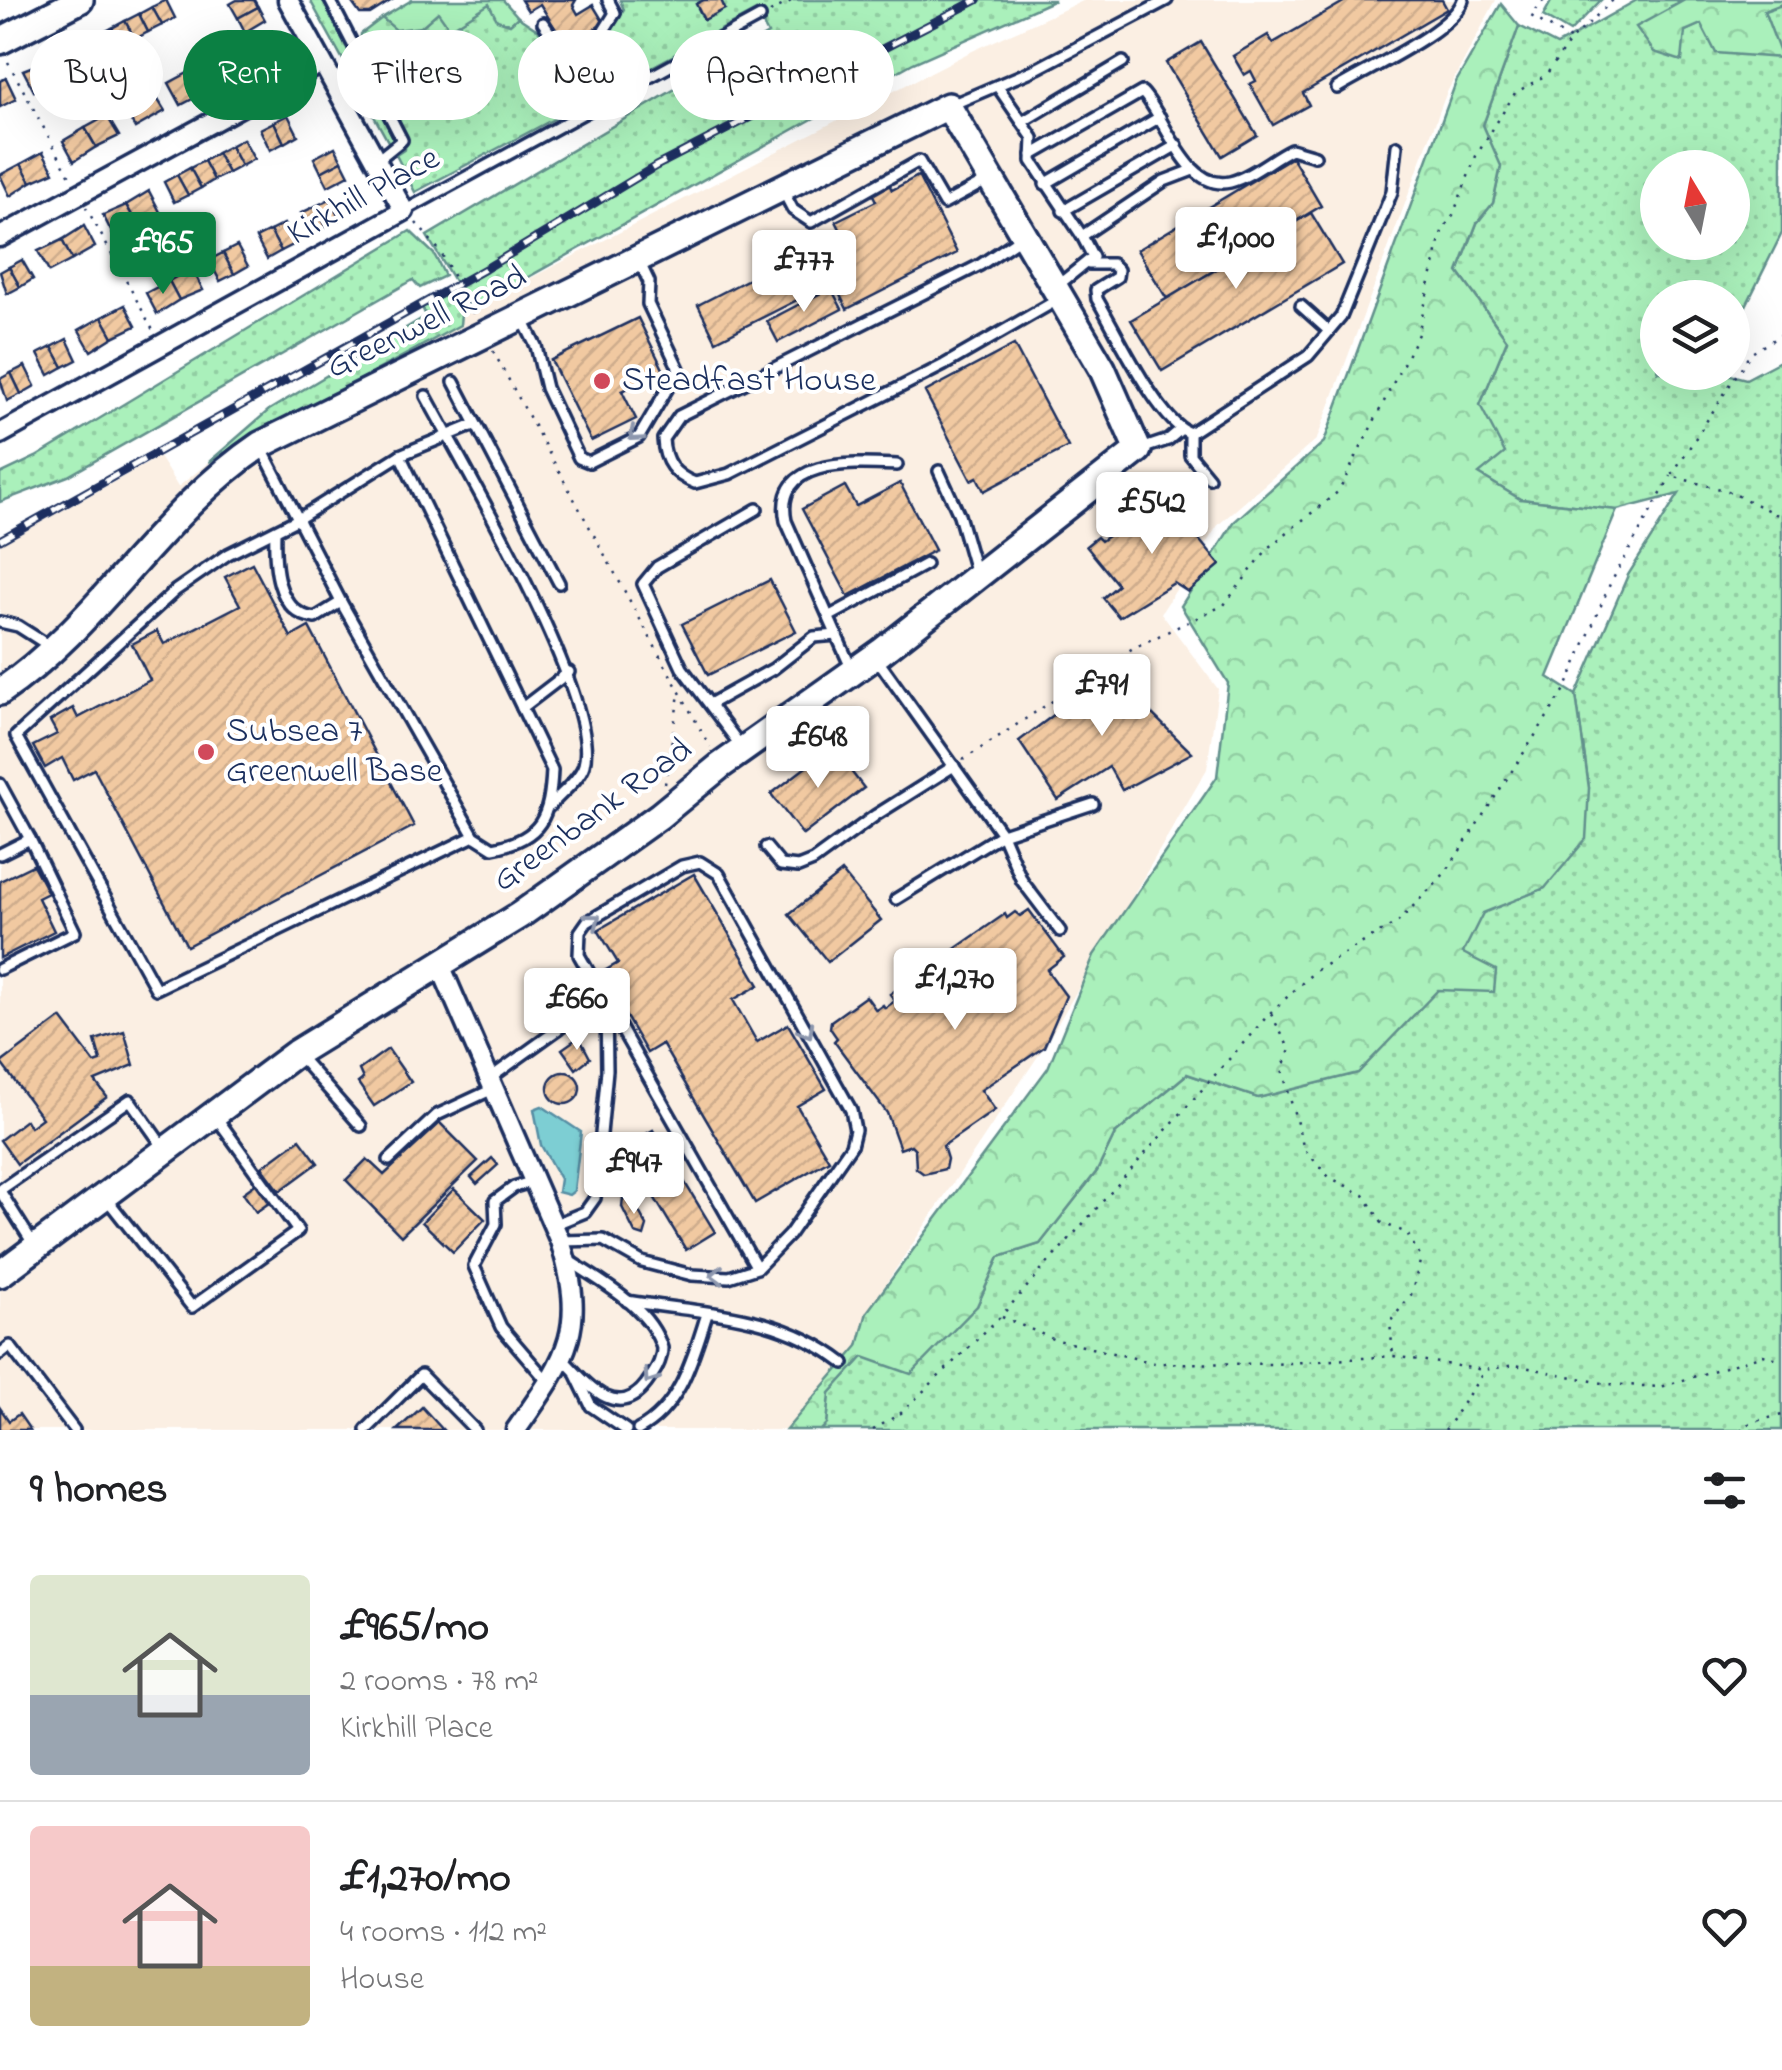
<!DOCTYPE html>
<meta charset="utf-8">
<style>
:root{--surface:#fff;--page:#f2f2f2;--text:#202124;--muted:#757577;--line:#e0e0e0;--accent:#0b8043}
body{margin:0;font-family:"Indie Flower",sans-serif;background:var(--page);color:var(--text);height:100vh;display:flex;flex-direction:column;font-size:38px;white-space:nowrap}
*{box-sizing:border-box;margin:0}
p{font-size:32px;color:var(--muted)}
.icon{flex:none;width:55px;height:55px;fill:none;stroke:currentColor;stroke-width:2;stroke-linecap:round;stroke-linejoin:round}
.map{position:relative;height:1430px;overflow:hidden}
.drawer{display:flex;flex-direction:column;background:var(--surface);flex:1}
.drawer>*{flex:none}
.banner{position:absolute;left:30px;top:30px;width:1000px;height:90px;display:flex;gap:20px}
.needle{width:65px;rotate:350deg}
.tools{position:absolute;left:1640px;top:150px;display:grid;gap:20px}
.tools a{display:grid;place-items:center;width:110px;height:110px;border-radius:50%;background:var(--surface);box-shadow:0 10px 40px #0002;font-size:50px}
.price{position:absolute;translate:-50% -85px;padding:0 22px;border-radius:10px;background:#fff;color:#222;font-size:32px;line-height:65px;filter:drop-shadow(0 2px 5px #0008)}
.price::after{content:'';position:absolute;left:50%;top:60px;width:30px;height:22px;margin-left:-15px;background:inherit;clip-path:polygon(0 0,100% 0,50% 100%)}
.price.selected{background:var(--accent);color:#fff}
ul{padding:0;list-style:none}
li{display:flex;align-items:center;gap:30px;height:250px;padding:0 30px}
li+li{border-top:2px solid var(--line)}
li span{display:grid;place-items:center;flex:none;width:280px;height:200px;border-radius:10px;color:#555}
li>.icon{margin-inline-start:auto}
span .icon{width:120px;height:120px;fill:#fffc;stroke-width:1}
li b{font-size:42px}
h2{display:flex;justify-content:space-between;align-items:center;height:120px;padding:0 30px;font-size:42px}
.tag{padding:0 35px;border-radius:45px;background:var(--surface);box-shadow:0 10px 40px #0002;font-size:35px;line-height:90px}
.tag.selected{background:var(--accent);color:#fff}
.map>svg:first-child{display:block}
</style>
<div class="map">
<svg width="1782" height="1430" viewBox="0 0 1782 1430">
<defs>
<pattern id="grass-dots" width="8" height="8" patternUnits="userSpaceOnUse" patternTransform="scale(2.5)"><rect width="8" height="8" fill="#aaf0bb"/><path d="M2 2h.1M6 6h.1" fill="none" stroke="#92cea3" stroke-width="1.8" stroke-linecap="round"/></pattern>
<pattern id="forest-crowns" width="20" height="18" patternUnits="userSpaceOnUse" patternTransform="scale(2.5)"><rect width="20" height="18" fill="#aaf0bb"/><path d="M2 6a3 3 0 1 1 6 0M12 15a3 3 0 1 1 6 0" fill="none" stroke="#92cea3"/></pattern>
<pattern id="building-hatch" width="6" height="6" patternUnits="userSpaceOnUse" patternTransform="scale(2.5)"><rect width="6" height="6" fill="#f1c9a1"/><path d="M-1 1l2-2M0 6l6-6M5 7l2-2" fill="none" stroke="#cead8d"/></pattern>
</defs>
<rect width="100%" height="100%" fill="#fff"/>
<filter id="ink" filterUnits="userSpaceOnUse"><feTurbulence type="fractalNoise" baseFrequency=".01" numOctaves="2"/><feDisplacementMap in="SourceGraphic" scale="20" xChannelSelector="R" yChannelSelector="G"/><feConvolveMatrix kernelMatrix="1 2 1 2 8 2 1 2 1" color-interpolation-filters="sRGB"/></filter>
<g filter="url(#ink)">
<!-- built -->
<polygon fill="#fbefe3" points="1085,0 1496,0 1446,94 1317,439 1218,525 1161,613 1218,689 1207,769 1044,1047 867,1312 858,1346 786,1430 0,1430 0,545 159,457 178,487 209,462 460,325 461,314 968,53"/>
<!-- grass -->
<g fill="url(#grass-dots)" stroke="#62908c" stroke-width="2.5" fill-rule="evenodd">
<polygon points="310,0 323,0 395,141 390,145"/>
<polygon points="620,0 1055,0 913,63 471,309 427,236 768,34 756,11 596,97 589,70 605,71 616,51 607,38 624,10"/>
<polygon points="1552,0 1601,0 1570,32 1543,16"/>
<path d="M1637 0H1685L1671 6 1685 31 1702 23 1781 57 1764 11 1782 5V233L1733 332 1732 298H1658V372L1723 373 1746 379 1782 360V1430H821L827 1424 830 1393 863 1356 977 1306 999 1257 1040 1244 1097 1171 1115 1134 1187 1074 1258 1098 1357 1073 1438 989 1483 912 1545 888 1589 788 1576 695 1628 575 1679 494 1617 510 1520 499 1478 474 1480 405 1507 340 1458 272 1477 223 1493 203 1501 167 1483 125 1519 26 1557 45ZM1658 168H1732V242H1658Z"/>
<polygon points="489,3 510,23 518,17 542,33 556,54 543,63 570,101 582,95 586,102 415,192 396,155 405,149 406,134 360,45 361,34 382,18 396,29 420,27 438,12"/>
<polygon points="410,231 434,254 445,276 420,288 413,280 68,476 0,502 0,474 36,457"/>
<polygon points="455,292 466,312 461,314 460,325 209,462 269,410 426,316 421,305"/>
</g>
<!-- forest -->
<g fill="url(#forest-crowns)" stroke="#62908c" stroke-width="2.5">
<polygon points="1685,0 1782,0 1782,4 1764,11 1782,58 1716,53 1701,24 1685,31 1682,61 1654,52 1636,27"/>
<polygon points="1501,4 1519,26 1483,125 1501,166 1493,203 1477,223 1458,272 1507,340 1480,405 1505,453 1479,474 1520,499 1617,510 1548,677 1576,695 1589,788 1586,839 1545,888 1483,913 1463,953 1496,970 1494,992 1438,990 1358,1073 1258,1098 1187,1074 1115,1134 1097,1171 1040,1244 999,1257 977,1306 911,1374 863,1357 830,1393 827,1424 821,1430 786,1430 858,1346 867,1312 1048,1068 1094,955 1217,777 1228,683 1181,606 1234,522 1324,442 1456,82"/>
</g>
<!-- garden -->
<polygon fill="#aaf0bb" stroke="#62908c" stroke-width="2.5" points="412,0 503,0 518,17 510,24 497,20 489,4 450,29 438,12 421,27 396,30 382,18"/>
<!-- water -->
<polygon fill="#7dced3" stroke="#568ea4" stroke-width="2.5" points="542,1106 581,1132 574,1191 569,1195 558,1192 560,1179 541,1145 534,1109"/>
<!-- building -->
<g fill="url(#building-hatch)" stroke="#1b2f5e" stroke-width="2.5">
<polygon points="166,0 175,18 162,25 152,7"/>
<polygon points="237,0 254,0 258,7 238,18 230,4"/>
<polygon points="350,0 392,0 370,14 360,14"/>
<polygon points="521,0 576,0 573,5 578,14 593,5 604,23 566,46 540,4 528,11"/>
<polygon points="704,0 721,0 725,9 704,20 696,4"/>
<polygon points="1347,0 1442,0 1447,9 1303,93 1309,105 1273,125 1250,84 1256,81 1251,71 1244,75 1233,56 1268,35 1273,43"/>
<polygon points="152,7 162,25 148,32 139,14"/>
<polygon points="258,7 265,20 245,32 238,18"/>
<polygon points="139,14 148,32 135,39 125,21"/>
<polygon points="125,21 135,39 121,46 112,28"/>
<polygon points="112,28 121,46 107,53 98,35"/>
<polygon points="98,35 107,53 94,60 85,42"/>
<polygon points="1201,42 1257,135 1222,156 1166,63"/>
<polygon points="246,45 257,65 243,73 232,52"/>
<polygon points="68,49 79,70 56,81 46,61"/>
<polygon points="232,52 243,73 229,80 218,59"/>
<polygon points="46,61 56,81 34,91 23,70"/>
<polygon points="201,66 213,88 181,105 169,83"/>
<polygon points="6,78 16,99 0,107 0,81"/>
<polygon points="152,90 165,111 135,128 123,107"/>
<polygon points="288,115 298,135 284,143 274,122"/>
<polygon points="107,116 119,136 96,147 85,128"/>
<polygon points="274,122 284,143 270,150 260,129"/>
<polygon points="85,128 96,147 74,161 63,141"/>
<polygon points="243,139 254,159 241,166 230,146"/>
<polygon points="230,146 241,166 228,173 217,153"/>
<polygon points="335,147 342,161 321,172 314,158"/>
<polygon points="43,152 54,172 31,182 21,164"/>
<polygon points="217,153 228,173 214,180 204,161"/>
<polygon points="1292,157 1321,206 1167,299 1137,250"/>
<polygon points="204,161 214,180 201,188 190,168"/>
<polygon points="342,161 349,175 328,186 321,172"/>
<polygon points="21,164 31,182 10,196 0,175"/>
<polygon points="190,168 201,188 188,195 177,175"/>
<polygon points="177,175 188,195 174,202 164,182"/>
<polygon points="918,176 957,253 847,309 827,269 846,259 834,235 841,231 836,221 876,201 871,191 888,182 892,190"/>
<polygon points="149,191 160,212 137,224 126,205"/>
<polygon points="330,199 340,220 326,227 316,206"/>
<polygon points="126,205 137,224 114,237 103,215"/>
<polygon points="316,206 326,227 312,234 301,213"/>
<polygon points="1311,213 1342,264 1162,371 1131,320"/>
<polygon points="284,224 295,244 281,251 270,231"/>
<polygon points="84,226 95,247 72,260 62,240"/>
<polygon points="270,231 281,251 267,259 256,238"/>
<polygon points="62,240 72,260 49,272 38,251"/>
<polygon points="237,246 248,266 234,274 223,253"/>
<polygon points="223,253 234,274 220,281 209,260"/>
<polygon points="22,260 33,279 20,287 9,267"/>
<polygon points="784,261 803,297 716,341 698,305"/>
<polygon points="9,267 20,287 7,294 0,272"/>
<polygon points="192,268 203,290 179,300 169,281"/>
<polygon points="169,281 179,300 157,314 146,293"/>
<polygon points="831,288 842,309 778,342 767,321"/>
<polygon points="125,305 136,326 113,337 102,317"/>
<polygon points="102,317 113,337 91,351 79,330"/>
<polygon points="638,318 664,371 622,391 636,419 591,441 551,360"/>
<polygon points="67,339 77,360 63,367 52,347"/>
<polygon points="1014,345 1068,447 984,491 977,477 971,480 925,392"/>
<polygon points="52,347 63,367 49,375 38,354"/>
<polygon points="25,366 35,386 21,394 11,373"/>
<polygon points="11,373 21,394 7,401 0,379"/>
<polygon points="900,483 935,550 848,596 802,509 845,486 856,506"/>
<polygon points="1164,497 1220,565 1188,592 1174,583 1119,617 1103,598 1118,585 1086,546 1097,537 1101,541"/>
<polygon points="252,563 291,637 309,627 414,826 187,946 94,769 73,780 62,758 45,768 33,746 57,734 50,721 73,708 78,718 150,680 132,644 157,631 164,644 240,605 225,577"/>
<polygon points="770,580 796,631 708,675 682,624"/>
<polygon points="1120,665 1151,713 1192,753 1122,790 1109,767 1058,800 1019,741"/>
<polygon points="832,747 864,788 803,835 771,794"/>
<polygon points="33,865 48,893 38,898 54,931 0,958 0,881"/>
<polygon points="842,872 881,920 828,962 789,914"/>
<polygon points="694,874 759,985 733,1000 757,1042 788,1024 826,1089 797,1106 829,1160 755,1203 662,1044 647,1053 601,973 618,963 598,930"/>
<polygon points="1029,910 1064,957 1047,970 1066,996 1044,1047 981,1090 995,1110 943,1146 947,1159 945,1169 924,1174 916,1168 915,1149 911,1145 900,1149 887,1113 834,1041 837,1038 830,1028 831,1021 866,996 876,1010 883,1005 885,1008 895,1001 890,994 1005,914 1007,918 1015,912 1020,916"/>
<polygon points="61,1018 95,1063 101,1061 95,1040 124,1031 134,1065 95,1081 107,1097 17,1164 0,1140 26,1120 30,1127 42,1118 1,1063"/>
<polygon points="579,1037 590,1058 576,1069 562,1049"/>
<polygon points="388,1049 411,1082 374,1106 358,1083 363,1079 359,1070"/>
<circle cx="564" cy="1088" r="16"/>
<polygon points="440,1123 478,1161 401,1236 346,1180 367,1159 384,1175"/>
<polygon points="653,1130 661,1144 638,1158 629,1144"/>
<polygon points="300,1139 318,1163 280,1191 262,1167"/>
<polygon points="492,1158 498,1165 477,1184 471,1177"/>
<polygon points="671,1160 715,1232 686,1250 642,1177"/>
<polygon points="258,1182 272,1201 256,1212 243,1193"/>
<polygon points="454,1189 485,1219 453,1252 422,1222"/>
<polygon points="623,1198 633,1201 647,1226 644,1236 635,1233 622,1207"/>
<polygon points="422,1407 443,1430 397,1430"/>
<polygon points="0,1408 9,1421 19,1414 30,1430 0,1430"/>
</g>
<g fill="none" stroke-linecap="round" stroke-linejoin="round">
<defs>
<g id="lane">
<polyline points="330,0 402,140 376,161"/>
<polyline points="543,23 578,72"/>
<polyline points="998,87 1022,122 1123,62"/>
<path d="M1337 88C1367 69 1453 31 1463 0"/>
<polyline points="951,105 1038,68 1167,0"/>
<polyline points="597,108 578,72 615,13 608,0"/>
<polyline points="1022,122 1033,138 1032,161 1082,236 1164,181 1193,170"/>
<path d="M1032 155 1142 92C1165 115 1185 192 1230 182 1251 177 1272 158 1291 149L1315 156"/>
<polyline points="1045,184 1160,117"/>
<polyline points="782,189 793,210 811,222 919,161 944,204 988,180"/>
<polyline points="404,211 760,17"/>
<polyline points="1063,211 1177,145"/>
<path d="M1022 237 980 265 679 416 663 439C664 462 674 475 695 483L729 474 944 365 1059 299"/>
<path d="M1089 264H1112L1118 270 1117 277 1096 290 1097 299C1115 329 1159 423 1190 433L1308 356 1341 317 1392 192 1397 146"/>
<polyline points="1057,286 1093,257 1082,236"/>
<polyline points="1301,306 1329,331"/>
<polyline points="523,320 536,346 546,388 579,458 589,462 639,437 679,369 648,304 649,282 639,261"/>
<polyline points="454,382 559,583"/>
<path d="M426 396C462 463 602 700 584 765 580 779 560 794 550 806"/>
<polyline points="474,425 400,455 298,519 228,554 176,590 16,736 156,989 474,836"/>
<polyline points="1190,433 1190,455 1209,478"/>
<path d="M261 447 341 602 474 836 493 848C542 839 550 816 552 770L400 455"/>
<polyline points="1141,449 1168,440 1180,430"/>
<polyline points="939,471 959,515 976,574"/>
<path d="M275 531C274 562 275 613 315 618L341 602"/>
<polyline points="830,616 926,564"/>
<polyline points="0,622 18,626 51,647"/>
<polyline points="877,659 1002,834 1022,881 1060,931"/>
<path d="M852 670 786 521C773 457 854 463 897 465"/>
<polyline points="710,704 773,669 814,637 837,635"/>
<polyline points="522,708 569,672"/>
<polyline points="743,749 682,668 643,584 657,567 757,509"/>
<polyline points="0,784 30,839"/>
<polyline points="766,847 781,865 798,867 813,861 876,815 954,766"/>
<polyline points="0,854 30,839 75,932 0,969"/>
<polyline points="896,899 1002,834 1093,804"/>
<polyline points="298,1055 361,1126"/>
<polyline points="489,1079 603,997"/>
<polyline points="389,1160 437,1115 493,1089"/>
<polyline points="534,1181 514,1187 495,1201 496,1224 474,1266 501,1327 549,1383"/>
<polyline points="0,1190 130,1100 164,1148"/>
<polyline points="0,1191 34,1245"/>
<polyline points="106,1198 192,1307 298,1231 216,1117"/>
<polyline points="553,1225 585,1212 595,1198 607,1070 606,1006"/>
<polyline points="560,1241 603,1240 642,1262 692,1275 729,1277 757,1268 789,1235 851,1146 855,1130 851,1110 719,874 700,862 682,866 587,922 580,932 579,955 757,1268"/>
<path d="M627 1301C707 1314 777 1312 844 1363"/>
<polyline points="0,1354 10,1346 74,1430"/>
<path d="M564 1360C587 1384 617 1422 646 1384 654 1373 662 1362 662 1348 650 1307 601 1282 568 1260"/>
<polyline points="576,1375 591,1406 626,1430"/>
<polyline points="366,1430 421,1375 475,1430"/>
<path d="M638 1430C681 1407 693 1357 707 1314"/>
</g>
<g id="street">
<polyline points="0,237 321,63"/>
<polyline points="0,434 404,211 288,0"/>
<path d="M440 965 560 1241C589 1331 566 1358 516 1430"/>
</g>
<g id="secondary">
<polyline points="0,41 80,0"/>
<path d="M0 692C100 624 159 513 260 445L948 106 1102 368 1138 450 881 652 720 766 659 816 520 915 296 1053 0 1274"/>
</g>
</defs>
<!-- lane casing -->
<use href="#lane" stroke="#1b2f5e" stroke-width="16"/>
<!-- street casing -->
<use href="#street" stroke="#1b2f5e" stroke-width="25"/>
<!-- secondary casing -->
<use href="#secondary" stroke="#1b2f5e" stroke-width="32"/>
<!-- path -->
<g stroke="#1b2f5e" stroke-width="2.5" stroke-dasharray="2.5 8" stroke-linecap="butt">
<polyline points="1544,0 1531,16 1570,39"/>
<polyline points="770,12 793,0"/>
<polyline points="8,62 71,178"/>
<polyline points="86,207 154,332"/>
<polyline points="416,223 440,251 475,317"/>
<polyline points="1782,334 1750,354 1671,476 1728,491 1782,517"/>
<polyline points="493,351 710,747"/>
<polyline points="963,760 1133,648 1224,605 1269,547 1339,491 1418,334 1442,231 1453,215 1476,156 1515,93 1546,75 1571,40 1613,0"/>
<polyline points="665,784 679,694"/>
<polyline points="1271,1014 1290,1050 1282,1069 1304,1149 1329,1177 1364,1195 1382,1223 1407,1233 1421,1258 1411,1295 1390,1322 1393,1356"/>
<polyline points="1002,1317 1053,1339 1155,1363 1275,1364 1393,1356 1484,1370 1515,1365 1607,1384 1661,1387 1763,1355 1782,1360"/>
<polyline points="873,1430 901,1413 1001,1316 1270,1013 1315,971 1398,922 1446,872 1566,688 1610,584 1671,476"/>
<polyline points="1445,1430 1483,1373"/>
<polyline points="1740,1430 1752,1422 1782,1415"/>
</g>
<!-- lane -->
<use href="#lane" stroke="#fff" stroke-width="9"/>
<!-- street -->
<use href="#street" stroke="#fff" stroke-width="18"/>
<!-- secondary -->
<use href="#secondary" stroke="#fff" stroke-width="25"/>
<defs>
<polyline id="rail" points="0,540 485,269 656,166 977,0"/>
</defs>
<!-- rail casing -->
<use href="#rail" stroke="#1b2f5e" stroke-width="9"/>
<!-- rail -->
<use href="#rail" stroke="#fff" stroke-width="5" stroke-dasharray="15" stroke-linecap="butt"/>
</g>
<!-- one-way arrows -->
<defs><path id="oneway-chevron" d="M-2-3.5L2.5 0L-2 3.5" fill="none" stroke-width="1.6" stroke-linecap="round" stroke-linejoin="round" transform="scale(2.5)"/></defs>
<g stroke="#8d97ae">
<use href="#oneway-chevron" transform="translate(635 435) rotate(139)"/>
<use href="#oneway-chevron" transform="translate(594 920) rotate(-37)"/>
<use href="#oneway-chevron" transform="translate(807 1031) rotate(61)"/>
<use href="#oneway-chevron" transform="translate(717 1275) rotate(179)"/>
<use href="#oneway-chevron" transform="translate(650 1377) rotate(124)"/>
</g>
</g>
<!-- markers -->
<g fill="#d1495b" stroke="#fff" stroke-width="4">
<circle cx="602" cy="381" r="10"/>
<circle cx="206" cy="752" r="10"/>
</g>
<g text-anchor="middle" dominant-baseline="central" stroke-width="8" stroke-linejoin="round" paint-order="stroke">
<!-- street labels -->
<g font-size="35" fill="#1b2f5e" stroke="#fff">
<text transform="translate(364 197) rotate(-29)">Kirkhill Place</text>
<text transform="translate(427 323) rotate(-26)">Greenwell Road</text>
<text transform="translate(593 816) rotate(-36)">Greenbank Road</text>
</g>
<!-- poi labels -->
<g font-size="35" fill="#1b2f5e" stroke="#fff" text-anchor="start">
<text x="622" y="381">Steadfast House</text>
<text x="226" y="732">Subsea 7<tspan x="226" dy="40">Greenwell Base</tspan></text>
</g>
</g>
</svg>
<div class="tools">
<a><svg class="needle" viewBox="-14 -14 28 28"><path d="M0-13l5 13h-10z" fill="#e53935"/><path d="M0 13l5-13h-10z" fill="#757577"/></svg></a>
<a><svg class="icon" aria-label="layers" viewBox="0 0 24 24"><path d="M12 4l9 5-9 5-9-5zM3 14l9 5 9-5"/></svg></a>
</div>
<b class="price" style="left:1236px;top:292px">£1,000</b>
<b class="price selected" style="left:163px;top:297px">£965</b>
<b class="price" style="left:804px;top:315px">£777</b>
<b class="price" style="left:1152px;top:557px">£542</b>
<b class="price" style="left:1102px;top:739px">£791</b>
<b class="price" style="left:818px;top:791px">£648</b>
<b class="price" style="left:955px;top:1033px">£1,270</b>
<b class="price" style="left:577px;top:1053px">£660</b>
<b class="price" style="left:634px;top:1217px">£947</b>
<div class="banner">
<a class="tag">Buy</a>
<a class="tag selected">Rent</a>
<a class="tag">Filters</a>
<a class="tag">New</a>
<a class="tag">Apartment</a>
</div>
</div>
<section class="drawer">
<h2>9 homes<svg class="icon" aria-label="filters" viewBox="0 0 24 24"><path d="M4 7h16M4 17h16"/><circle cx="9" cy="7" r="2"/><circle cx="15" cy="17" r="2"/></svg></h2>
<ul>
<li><span style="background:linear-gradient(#dfe7d0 60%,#9aa5b1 0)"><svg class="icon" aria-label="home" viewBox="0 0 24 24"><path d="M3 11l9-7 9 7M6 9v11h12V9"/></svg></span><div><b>£965/mo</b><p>2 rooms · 78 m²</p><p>Kirkhill Place</p></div><svg class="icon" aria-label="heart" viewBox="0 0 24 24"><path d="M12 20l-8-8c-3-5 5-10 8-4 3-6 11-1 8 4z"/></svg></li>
<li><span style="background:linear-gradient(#f6c9c9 70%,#c2b280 0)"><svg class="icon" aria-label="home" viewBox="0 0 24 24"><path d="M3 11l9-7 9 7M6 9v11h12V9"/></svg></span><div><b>£1,270/mo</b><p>4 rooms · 112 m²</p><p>House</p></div><svg class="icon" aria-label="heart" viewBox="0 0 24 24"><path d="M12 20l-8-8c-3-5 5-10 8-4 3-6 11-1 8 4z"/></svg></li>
</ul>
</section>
